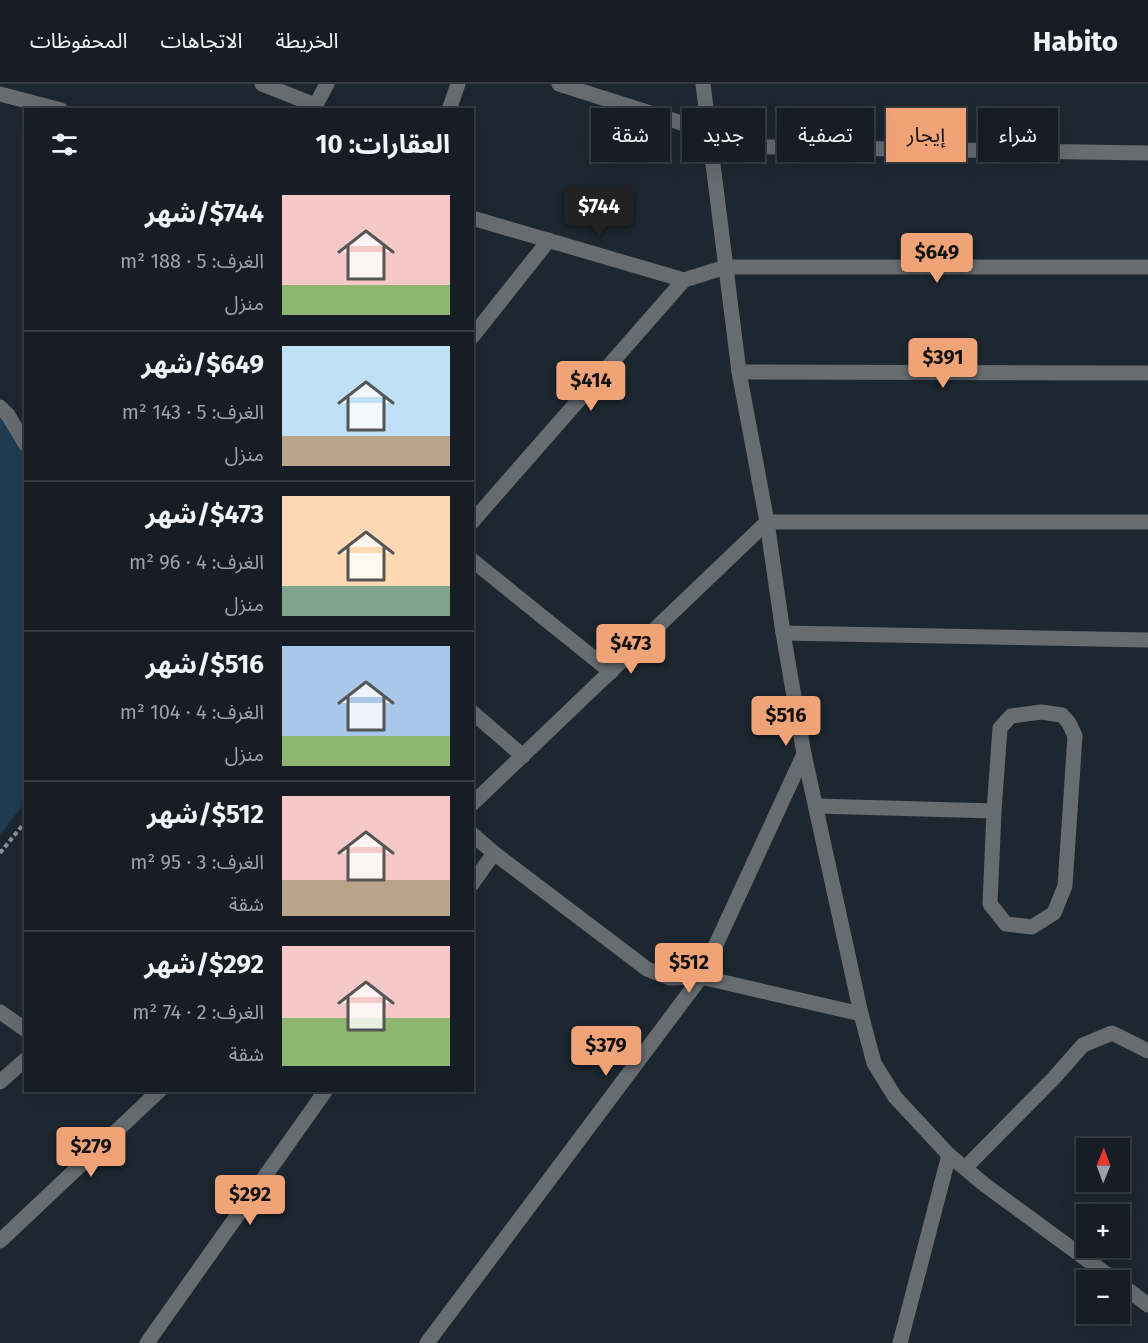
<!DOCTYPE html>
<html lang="ar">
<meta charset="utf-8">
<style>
:root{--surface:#161d24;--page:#232a31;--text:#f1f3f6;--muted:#9ea2a6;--line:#353b41;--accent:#efa377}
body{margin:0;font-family:"Fira Sans","Noto Sans Arabic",sans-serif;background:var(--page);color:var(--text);direction:rtl;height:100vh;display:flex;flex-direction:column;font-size:22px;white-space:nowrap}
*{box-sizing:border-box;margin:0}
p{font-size:20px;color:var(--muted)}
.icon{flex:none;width:33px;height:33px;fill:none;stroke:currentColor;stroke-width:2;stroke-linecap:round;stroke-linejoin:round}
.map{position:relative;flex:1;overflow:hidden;direction:ltr}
.sheet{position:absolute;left:24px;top:24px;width:450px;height:984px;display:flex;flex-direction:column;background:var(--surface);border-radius:0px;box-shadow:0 6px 24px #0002,0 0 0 2px var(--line);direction:rtl}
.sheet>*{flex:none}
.hud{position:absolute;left:492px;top:24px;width:566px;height:54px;direction:rtl;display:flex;gap:12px}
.needle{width:39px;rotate:1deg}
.buttons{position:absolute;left:1076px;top:1054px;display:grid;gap:12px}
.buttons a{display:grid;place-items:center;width:54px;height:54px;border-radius:0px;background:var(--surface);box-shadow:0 6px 24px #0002,0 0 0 2px var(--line);font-size:30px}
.price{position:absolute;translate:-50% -51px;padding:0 14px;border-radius:6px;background:var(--accent);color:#111;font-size:20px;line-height:39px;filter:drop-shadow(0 2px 3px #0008)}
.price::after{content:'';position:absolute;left:50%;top:36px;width:18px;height:14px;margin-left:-9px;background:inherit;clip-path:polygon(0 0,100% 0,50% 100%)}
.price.active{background:#222;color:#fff}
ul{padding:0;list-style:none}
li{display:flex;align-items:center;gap:18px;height:150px;padding:0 24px}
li+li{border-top:2px solid var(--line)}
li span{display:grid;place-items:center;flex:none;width:168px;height:120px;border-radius:0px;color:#555}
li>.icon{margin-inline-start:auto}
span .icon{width:72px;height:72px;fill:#fffc;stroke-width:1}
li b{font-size:26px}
h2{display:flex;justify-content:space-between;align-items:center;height:72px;padding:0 24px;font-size:26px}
.tag{padding:0 21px;border-radius:0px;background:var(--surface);box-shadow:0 6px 24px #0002,0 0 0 2px var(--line);font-size:21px;line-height:54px}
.tag.active{background:var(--accent);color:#111}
header{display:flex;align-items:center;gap:36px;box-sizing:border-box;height:84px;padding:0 30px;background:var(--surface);border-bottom:2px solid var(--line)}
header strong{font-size:28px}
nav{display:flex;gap:33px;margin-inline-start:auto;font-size:21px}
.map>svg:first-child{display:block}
</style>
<header>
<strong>Habito</strong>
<nav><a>الخريطة</a><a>الاتجاهات</a><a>المحفوظات</a></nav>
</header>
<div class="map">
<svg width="1148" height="1259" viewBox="0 0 1148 1259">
<rect width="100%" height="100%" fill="#1d2730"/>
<!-- green -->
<polygon fill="#1e3d54" points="0,318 26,374 25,719 0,750"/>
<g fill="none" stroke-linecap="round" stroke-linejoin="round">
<!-- path -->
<polyline stroke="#8a939a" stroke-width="4" stroke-dasharray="4.5 3" stroke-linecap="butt" points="0,769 26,737"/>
<!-- minor -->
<g stroke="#676c71" stroke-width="15">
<polyline points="262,0 315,21"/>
<polyline points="559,0 710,48"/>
<polyline points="703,0 739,288 767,438 783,549 804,670 861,930 874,979 895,1013 949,1071 985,1101 1116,1197"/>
<polyline points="0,10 61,26"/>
<polyline points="313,26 327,0"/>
<polyline points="449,26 458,0"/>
<polyline points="711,62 1148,69"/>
<polyline points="472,134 684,196 726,183 1148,183"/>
<polyline points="472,253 549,156"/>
<polyline points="739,288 1148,289"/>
<polyline points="0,323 8,331 26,361"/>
<polyline points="472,438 684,196"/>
<polyline points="472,476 611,588"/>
<polyline points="783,549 1148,556"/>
<polyline points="472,628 523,672"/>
<polyline points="472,720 767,438 1148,438"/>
<polyline points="816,722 994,727 990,820 1006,840 1032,843 1054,829 1065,802 1075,652 1069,639 1062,631 1041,628 1011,632 1000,644 994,727"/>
<polyline points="472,750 494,769 647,885 670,894 701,893 804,670"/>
<polyline points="472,800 494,769"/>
<polyline points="0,928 26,946"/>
<polyline points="0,998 26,975"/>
<polyline points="965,1084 1053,995 1083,961 1112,949 1148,967"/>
<polyline points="0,1157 160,1006"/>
<polyline points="1119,1199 1148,1221"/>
<polyline points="147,1259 326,1006"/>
<polyline points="427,1259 701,893 861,930"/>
<polyline points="900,1259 949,1071"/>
</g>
</g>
</svg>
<div class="buttons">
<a><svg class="needle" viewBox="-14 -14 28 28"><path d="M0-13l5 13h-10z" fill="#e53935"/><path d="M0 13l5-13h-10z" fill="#9ea2a6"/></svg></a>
<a>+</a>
<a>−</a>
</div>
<b class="price active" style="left:599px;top:154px">$744</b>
<b class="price" style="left:937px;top:200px">$649</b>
<b class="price" style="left:943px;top:305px">$391</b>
<b class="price" style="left:591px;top:328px">$414</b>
<b class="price" style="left:631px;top:591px">$473</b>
<b class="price" style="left:786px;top:663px">$516</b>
<b class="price" style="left:689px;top:910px">$512</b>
<b class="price" style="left:606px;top:993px">$379</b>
<b class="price" style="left:91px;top:1094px">$279</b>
<b class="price" style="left:250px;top:1142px">$292</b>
<div class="hud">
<a class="tag">شراء</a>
<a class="tag active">إيجار</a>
<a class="tag">تصفية</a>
<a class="tag">جديد</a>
<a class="tag">شقة</a>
</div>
<section class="sheet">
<h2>العقارات: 10<svg class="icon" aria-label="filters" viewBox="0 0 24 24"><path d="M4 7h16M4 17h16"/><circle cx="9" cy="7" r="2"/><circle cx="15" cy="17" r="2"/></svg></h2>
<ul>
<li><span style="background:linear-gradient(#f6c9c9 75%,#8fb573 0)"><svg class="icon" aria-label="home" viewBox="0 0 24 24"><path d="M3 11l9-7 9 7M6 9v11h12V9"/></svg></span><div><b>$744/شهر</b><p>الغرف: 5 · 188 m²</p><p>منزل</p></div></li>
<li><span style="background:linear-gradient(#bfe0f5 75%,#b9a48a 0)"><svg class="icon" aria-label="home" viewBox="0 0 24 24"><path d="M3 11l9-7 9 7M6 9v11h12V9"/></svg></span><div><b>$649/شهر</b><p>الغرف: 5 · 143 m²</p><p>منزل</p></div></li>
<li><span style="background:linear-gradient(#ffd9b3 75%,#7fa58c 0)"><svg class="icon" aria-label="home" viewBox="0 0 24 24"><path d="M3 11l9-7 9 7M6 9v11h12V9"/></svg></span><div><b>$473/شهر</b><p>الغرف: 4 · 96 m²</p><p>منزل</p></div></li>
<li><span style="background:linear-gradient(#a9c7e8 75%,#8fb573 0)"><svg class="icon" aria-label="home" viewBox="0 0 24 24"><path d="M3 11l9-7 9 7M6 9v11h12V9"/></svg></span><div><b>$516/شهر</b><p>الغرف: 4 · 104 m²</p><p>منزل</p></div></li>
<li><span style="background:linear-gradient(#f6c9c9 70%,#b9a48a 0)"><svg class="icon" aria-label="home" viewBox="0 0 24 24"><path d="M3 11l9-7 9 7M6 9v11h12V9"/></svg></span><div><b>$512/شهر</b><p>الغرف: 3 · 95 m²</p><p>شقة</p></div></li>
<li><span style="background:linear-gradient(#f6c9c9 60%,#8fb573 0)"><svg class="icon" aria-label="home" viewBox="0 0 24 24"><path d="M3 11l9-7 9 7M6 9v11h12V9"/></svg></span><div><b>$292/شهر</b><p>الغرف: 2 · 74 m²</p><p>شقة</p></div></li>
</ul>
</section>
</div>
